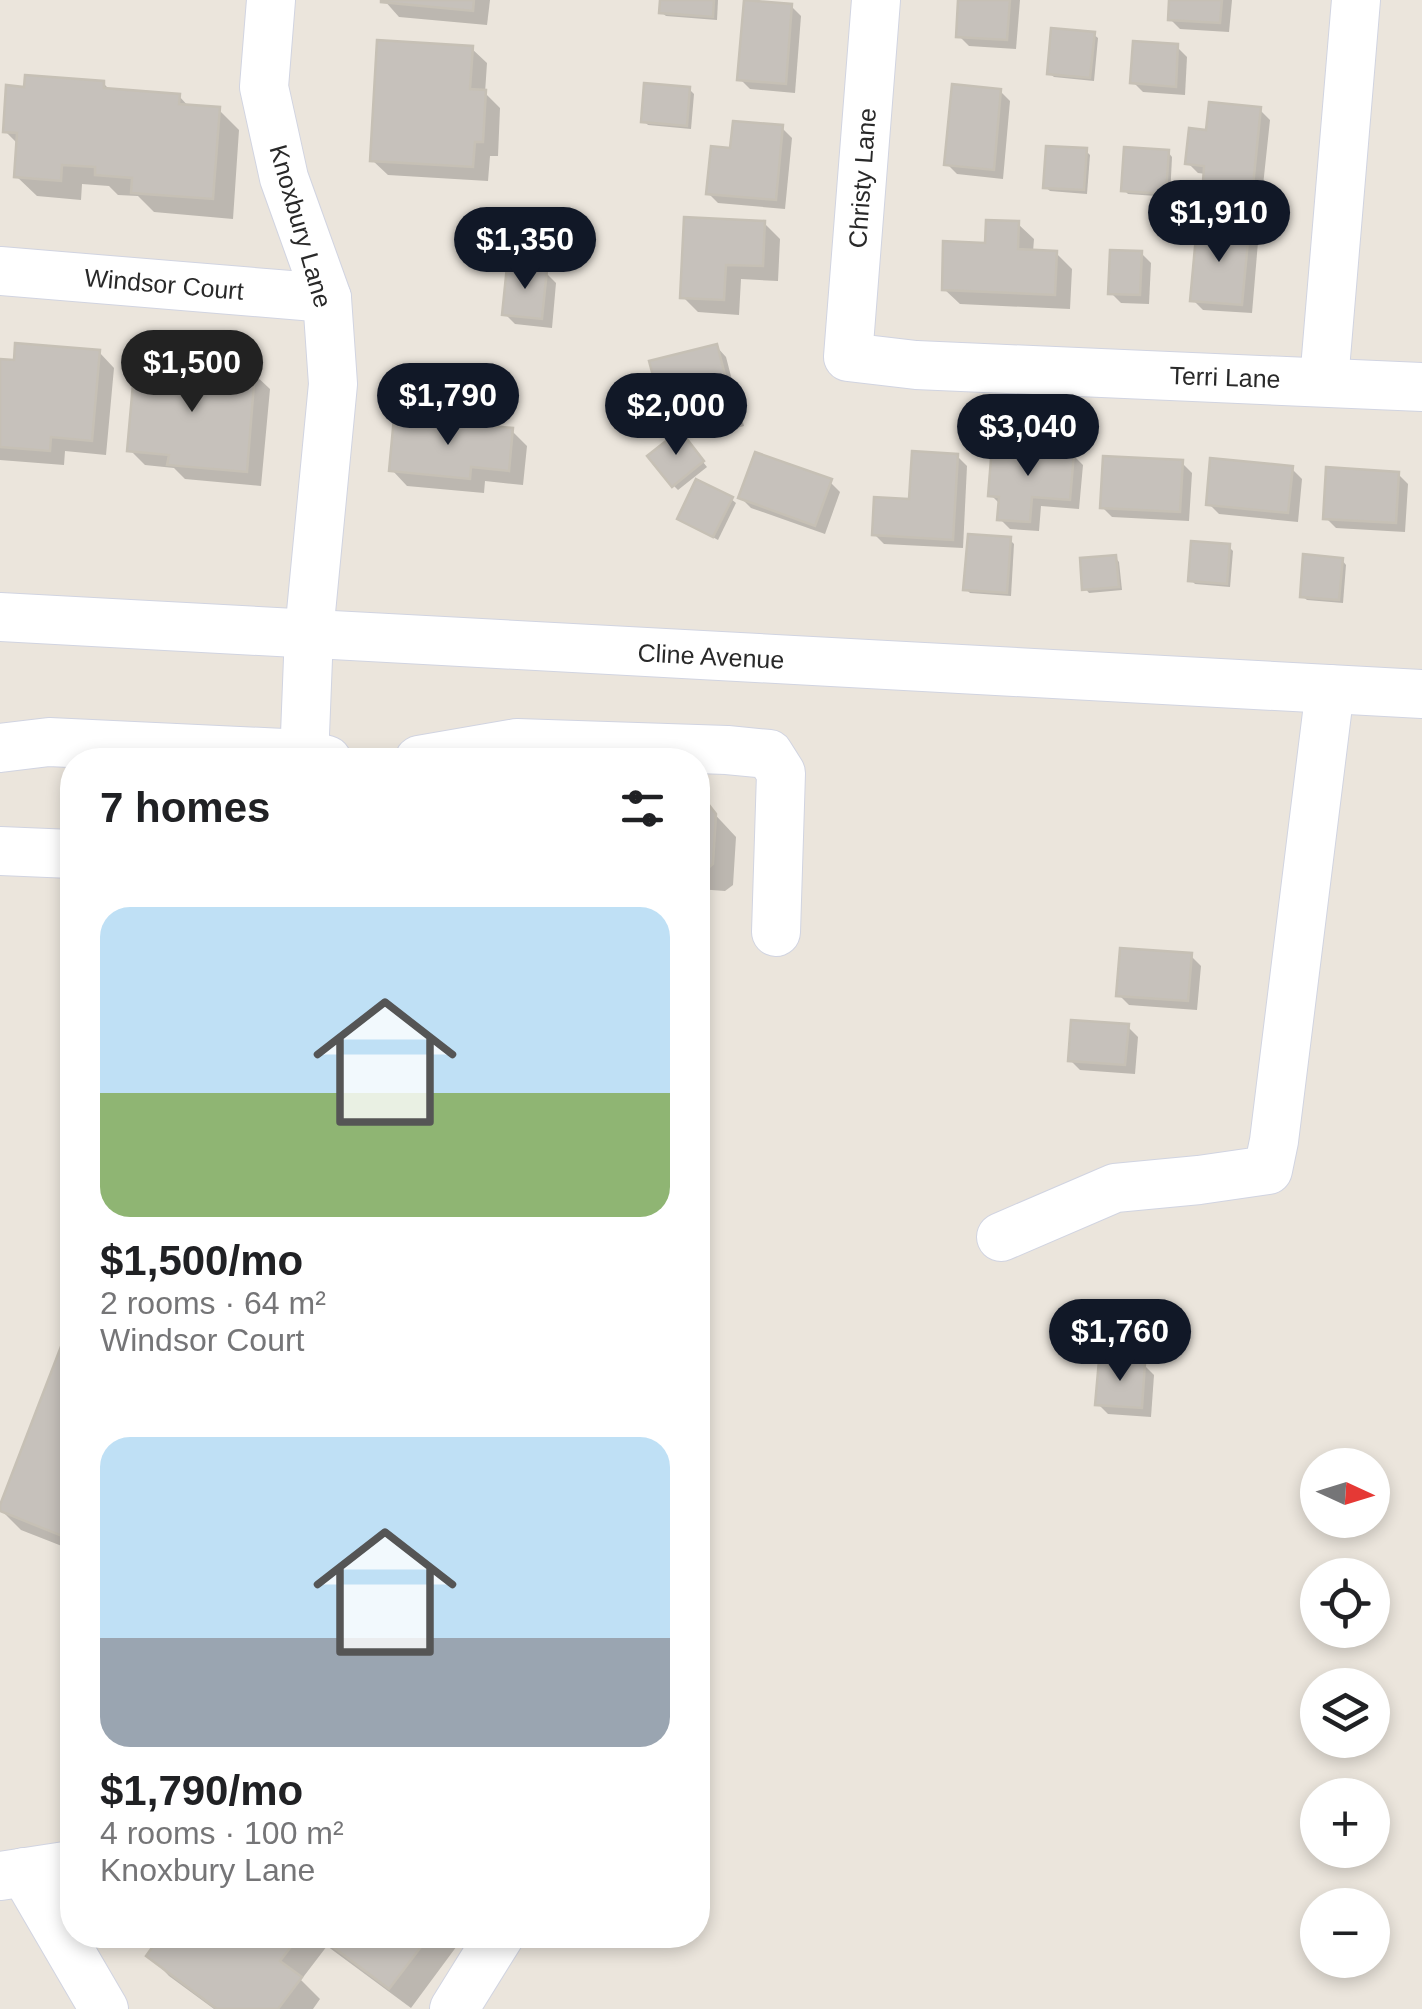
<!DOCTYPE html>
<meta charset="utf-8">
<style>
:root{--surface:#fff;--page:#f2f2f2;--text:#202124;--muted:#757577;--accent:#111827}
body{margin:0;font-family:Helvetica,sans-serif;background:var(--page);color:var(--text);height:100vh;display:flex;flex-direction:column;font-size:38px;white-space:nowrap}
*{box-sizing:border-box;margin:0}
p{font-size:32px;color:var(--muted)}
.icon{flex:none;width:55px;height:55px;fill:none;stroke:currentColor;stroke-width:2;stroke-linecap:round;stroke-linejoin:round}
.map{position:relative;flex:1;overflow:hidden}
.panel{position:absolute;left:60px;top:748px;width:650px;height:1200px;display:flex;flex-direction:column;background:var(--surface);border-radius:40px;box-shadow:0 5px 15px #0003}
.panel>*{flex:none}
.needle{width:65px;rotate:94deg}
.fabs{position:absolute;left:1300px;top:1448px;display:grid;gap:20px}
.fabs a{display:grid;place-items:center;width:90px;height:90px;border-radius:50%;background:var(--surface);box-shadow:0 5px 15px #0003;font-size:50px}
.price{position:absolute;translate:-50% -85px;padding:0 22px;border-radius:35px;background:var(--accent);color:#fff;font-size:32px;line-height:65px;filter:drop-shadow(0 2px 5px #0008)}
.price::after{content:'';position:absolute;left:50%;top:60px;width:30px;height:22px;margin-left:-15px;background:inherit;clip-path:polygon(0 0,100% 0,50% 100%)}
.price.current{background:#222;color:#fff}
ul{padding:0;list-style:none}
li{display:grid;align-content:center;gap:20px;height:530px;padding:0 40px}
li span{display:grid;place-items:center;height:310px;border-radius:30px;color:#555}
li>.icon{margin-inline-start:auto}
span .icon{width:180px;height:180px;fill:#fffc;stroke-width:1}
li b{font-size:42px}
h2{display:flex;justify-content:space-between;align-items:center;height:120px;padding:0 40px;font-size:42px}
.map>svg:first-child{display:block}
</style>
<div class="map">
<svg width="1422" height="2009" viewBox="0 0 1422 2009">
<rect width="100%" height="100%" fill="#ebe5dc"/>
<!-- shadow -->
<g fill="#0003">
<polygon points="384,0 490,0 487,25 399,17"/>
<polygon points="662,0 718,0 717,20 666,16 661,12"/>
<polygon points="961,0 1020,0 1016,49 969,46 959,36"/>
<polygon points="1171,0 1232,0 1229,32 1180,29 1170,19"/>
<polygon points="791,6 801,16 795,93 750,89 740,79"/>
<polygon points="1093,34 1098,38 1094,81 1054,77 1049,73"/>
<polygon points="1177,47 1187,57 1185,95 1143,92 1133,82"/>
<polygon points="471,48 487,63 485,93 500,108 498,156 490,156 488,181 388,175 372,160"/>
<polygon points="103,83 111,91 179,96 190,108 219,110 239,130 233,219 154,212 138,196 118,195 109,186 82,184 81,200 37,196 16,176 19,145 5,131 26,89"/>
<polygon points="689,89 694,94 691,129 648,125 644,121"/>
<polygon points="1000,91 1010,101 1003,179 957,174 947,164"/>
<polygon points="1260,110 1270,120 1262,195 1215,191 1205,181 1206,174 1198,173 1188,163 1208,132"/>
<polygon points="782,128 792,138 785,209 718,203 708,193 733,150"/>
<polygon points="1086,151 1090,155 1087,194 1050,191 1045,187"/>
<polygon points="1168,152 1172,157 1170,197 1128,194 1124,190"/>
<polygon points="764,223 780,239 778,281 741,279 739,315 698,312 683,297"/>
<polygon points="1018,224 1034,239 1033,252 1056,253 1072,269 1070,309 960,304 944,289 988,245"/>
<polygon points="1248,232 1258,242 1252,313 1203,310 1193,300"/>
<polygon points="1141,253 1151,263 1149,304 1121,303 1111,293"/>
<polygon points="546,273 556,283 552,328 515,324 505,314"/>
<polygon points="716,346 726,357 744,426 701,438 696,432 682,436 707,467 678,490 674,486 678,435 669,426"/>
<polygon points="99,352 114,368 106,455 65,451 64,465 0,460 0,361 17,362"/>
<polygon points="254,374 270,389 261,486 185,479 174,468 145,465 130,450"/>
<polygon points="512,431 527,446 523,485 485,481 484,493 407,486 392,470"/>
<polygon points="1073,455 1083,465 1079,509 1041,506 1039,531 1010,529 1000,519 1001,505 991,495"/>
<polygon points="957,456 967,466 963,548 884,544 874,534"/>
<polygon points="1182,463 1192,473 1189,521 1112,517 1102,507"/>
<polygon points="1292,469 1302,479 1298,522 1219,514 1209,504"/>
<polygon points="1398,474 1408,484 1405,532 1336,528 1326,518"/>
<polygon points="830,482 840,492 825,534 751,508 741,498"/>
<polygon points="731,499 736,503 718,540 680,519"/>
<polygon points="1010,540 1014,544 1011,596 970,593 966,589"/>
<polygon points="1228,546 1233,551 1230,587 1195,584 1191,580"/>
<polygon points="1115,557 1119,562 1122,590 1089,593 1085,588"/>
<polygon points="1342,560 1346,565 1343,603 1307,600 1302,596"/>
<polygon points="698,807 708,807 736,837 733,885 725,891 698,889"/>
<polygon points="1191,956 1201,966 1197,1010 1129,1005 1119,995"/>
<polygon points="1128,1027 1138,1037 1135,1074 1080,1070 1070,1060"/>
<polygon points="72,1325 72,1550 21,1530 1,1510"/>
<polygon points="1144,1365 1154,1375 1151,1417 1108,1414 1098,1404"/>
<polygon points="164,1935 465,1935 411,2008 327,1946 301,1980 320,1999 313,2009 214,2009 169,1976 149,1955"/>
</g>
<!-- building -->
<g fill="#c6c1bb" stroke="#c6c0b5" stroke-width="2.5">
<polygon points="381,0 474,0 473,11 381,2"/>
<polygon points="660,0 714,0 713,17 659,13"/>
<polygon points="744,0 792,4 786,84 737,80"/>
<polygon points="958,0 1010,0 1007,40 956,37"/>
<polygon points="1169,0 1222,0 1220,23 1168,20"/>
<polygon points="1051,28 1095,32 1090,78 1047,74"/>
<polygon points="377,40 473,46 470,89 486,90 483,142 475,142 473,167 370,161"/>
<polygon points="1133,41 1178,44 1176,87 1130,83"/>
<polygon points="25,75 104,81 104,88 180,94 179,104 220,107 213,199 131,193 132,178 95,175 95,167 62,165 61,181 14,177 17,133 3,132 6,85 24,87"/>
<polygon points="644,83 690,87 687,126 641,122"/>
<polygon points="952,84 1001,89 994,170 944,165"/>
<polygon points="1209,102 1261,107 1253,186 1203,182 1204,166 1185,164 1189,128 1206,130"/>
<polygon points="733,121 783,125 776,200 706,194 711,146 730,148"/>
<polygon points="1046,146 1087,148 1084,190 1043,188"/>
<polygon points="1124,147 1169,150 1166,194 1121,191"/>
<polygon points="684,217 765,221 763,266 726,265 724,300 680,298"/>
<polygon points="986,220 1019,221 1018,249 1057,251 1055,295 942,290 943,241 985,243"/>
<polygon points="1197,225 1249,230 1242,305 1190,301"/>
<polygon points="1110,250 1142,251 1140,295 1108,294"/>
<polygon points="507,266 547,270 542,319 502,315"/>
<polygon points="15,343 100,350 92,441 51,437 50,451 0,447 0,359 14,360"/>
<polygon points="717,344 736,417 689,429 687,423 667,428 649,361"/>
<polygon points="135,361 255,371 247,472 167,465 169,455 127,451"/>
<polygon points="394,417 513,428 509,471 471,467 470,479 389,471"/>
<polygon points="680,430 704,461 672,487 647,456"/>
<polygon points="992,446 1074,453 1070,500 1032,497 1030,522 997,520 999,497 988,496"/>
<polygon points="912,451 958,454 953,540 872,535 874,497 909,499"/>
<polygon points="755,452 832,479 815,526 738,498"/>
<polygon points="1103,456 1183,460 1180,512 1100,508"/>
<polygon points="1210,458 1293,466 1288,513 1206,505"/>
<polygon points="1326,467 1399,472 1396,523 1323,519"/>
<polygon points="696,479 733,497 713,537 677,519"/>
<polygon points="968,534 1011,537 1007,593 963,590"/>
<polygon points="1191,541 1230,544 1227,584 1188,581"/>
<polygon points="1303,554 1343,558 1339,600 1300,597"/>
<polygon points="1116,555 1119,587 1082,590 1080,558"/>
<polygon points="698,804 709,805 716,814 713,864 704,872 698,871"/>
<polygon points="1120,948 1192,953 1188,1001 1116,996"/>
<polygon points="1071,1020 1129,1024 1125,1065 1068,1061"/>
<polygon points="72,1318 72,1540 0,1511 0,1505"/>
<polygon points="1099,1360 1145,1363 1142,1408 1095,1405"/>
<polygon points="161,1935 300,1935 280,1961 302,1977 278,2009 217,2009 146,1956"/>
<polygon points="317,1935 430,1935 389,1989"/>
</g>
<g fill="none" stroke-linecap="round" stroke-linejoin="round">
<defs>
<g id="minor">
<polyline points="271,0 264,87 284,178 327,298 333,384 309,633 304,760"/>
<polyline points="876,0 848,357 916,365 1422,387"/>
<polyline points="0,271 327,298"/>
<polyline points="1324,381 1356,0"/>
<polyline points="0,617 1422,694"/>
<polyline points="0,748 49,742 304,754 327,760"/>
<polyline points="419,760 517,743 727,750 769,754 781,773 776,932"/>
<polyline points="0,851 72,854"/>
<polyline points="1001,1237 1115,1188 1199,1180 1268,1170 1274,1141 1330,689"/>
<polyline points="24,1872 104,2009"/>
<polyline points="0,1876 72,1865"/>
<polyline points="454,2009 500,1935"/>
</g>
</defs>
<!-- minor casing -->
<use href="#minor" stroke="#d1d4e1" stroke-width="50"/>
<!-- minor -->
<use href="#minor" stroke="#fff" stroke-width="48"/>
</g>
<g text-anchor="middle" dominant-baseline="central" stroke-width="8" stroke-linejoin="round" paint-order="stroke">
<!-- street labels -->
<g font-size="25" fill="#292929" stroke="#fff">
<text transform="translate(862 178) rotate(-86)">Christy Lane</text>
<text transform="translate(301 226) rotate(74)">Knoxbury Lane</text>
<text transform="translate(164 284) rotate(5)">Windsor Court</text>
<text transform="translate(1225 377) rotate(2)">Terri Lane</text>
<text transform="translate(711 656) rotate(3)">Cline Avenue</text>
</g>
</g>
</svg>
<div class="fabs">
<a><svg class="needle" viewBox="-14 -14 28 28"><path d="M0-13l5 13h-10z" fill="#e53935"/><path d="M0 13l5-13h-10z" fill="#757577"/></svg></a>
<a><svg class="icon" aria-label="locate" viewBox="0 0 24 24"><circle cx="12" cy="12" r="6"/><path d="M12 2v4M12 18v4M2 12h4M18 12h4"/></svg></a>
<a><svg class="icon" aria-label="layers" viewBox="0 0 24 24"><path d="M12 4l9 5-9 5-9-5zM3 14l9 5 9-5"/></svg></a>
<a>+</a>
<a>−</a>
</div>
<b class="price" style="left:1219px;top:265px">$1,910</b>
<b class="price" style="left:525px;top:292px">$1,350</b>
<b class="price current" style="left:192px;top:415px">$1,500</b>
<b class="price" style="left:448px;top:448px">$1,790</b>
<b class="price" style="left:676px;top:458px">$2,000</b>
<b class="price" style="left:1028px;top:479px">$3,040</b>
<b class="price" style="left:1120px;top:1384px">$1,760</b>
<section class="panel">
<h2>7 homes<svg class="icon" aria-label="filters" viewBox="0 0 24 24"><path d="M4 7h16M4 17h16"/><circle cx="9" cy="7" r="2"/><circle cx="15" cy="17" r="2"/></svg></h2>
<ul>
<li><span style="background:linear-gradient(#bfe0f5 60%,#8fb573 0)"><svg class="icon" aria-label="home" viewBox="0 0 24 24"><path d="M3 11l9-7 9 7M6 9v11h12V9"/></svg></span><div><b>$1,500/mo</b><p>2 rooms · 64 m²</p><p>Windsor Court</p></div></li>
<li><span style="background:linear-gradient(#bfe0f5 65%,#9aa5b1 0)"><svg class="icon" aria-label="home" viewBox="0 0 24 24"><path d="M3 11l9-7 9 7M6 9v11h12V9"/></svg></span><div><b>$1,790/mo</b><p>4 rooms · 100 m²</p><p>Knoxbury Lane</p></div></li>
</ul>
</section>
</div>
